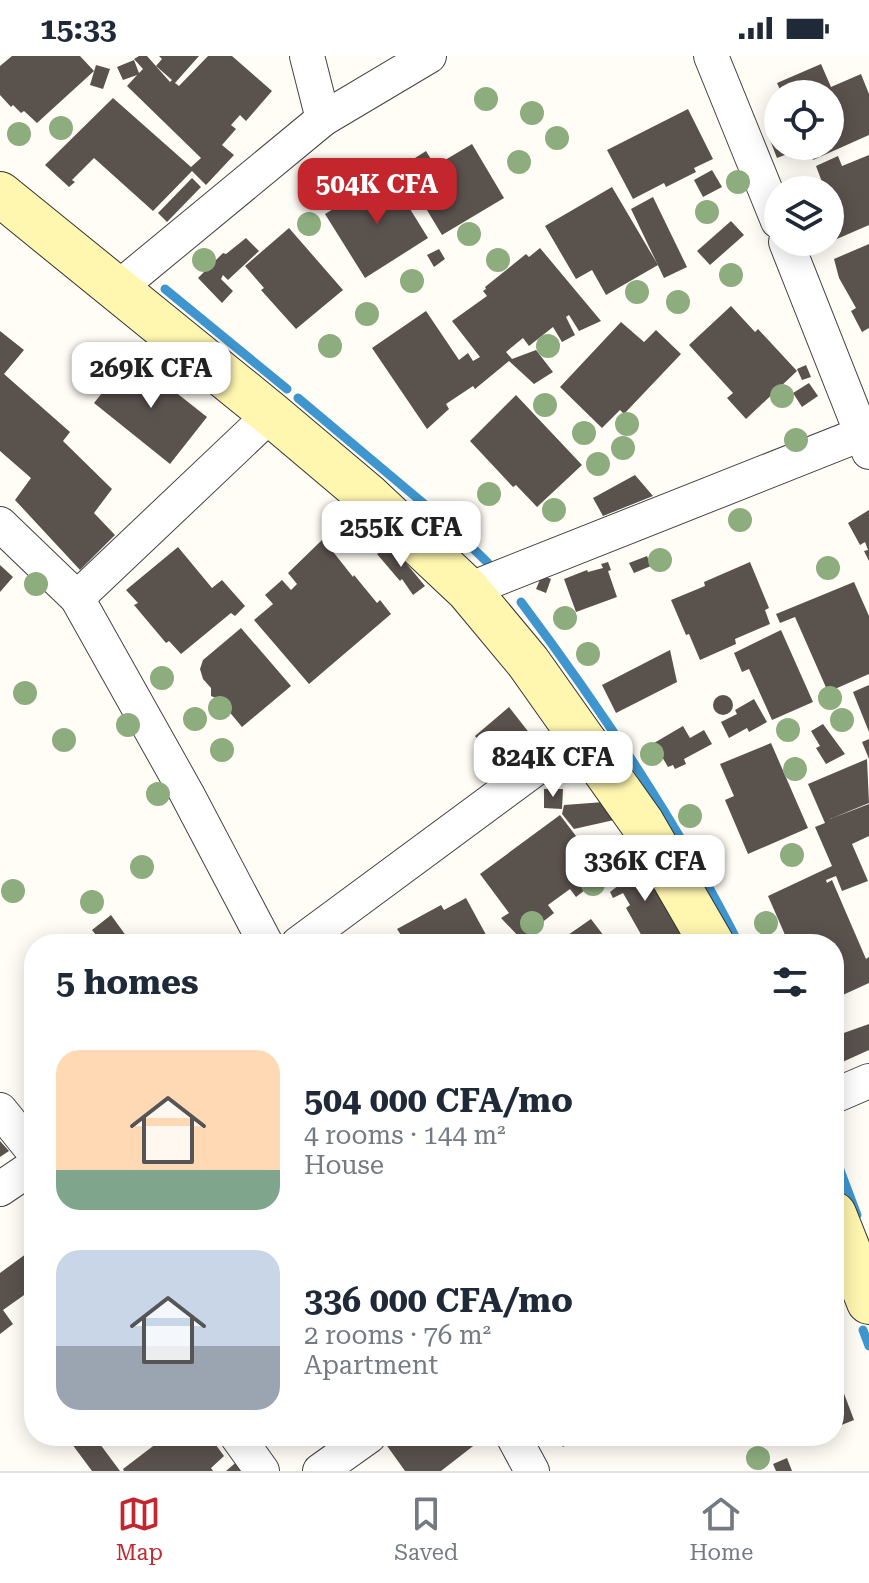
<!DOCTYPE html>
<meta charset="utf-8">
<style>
:root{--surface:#fff;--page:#f2f2f3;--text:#1f2937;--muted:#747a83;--line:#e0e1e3;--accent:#c4262e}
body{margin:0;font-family:"Roboto Serif",serif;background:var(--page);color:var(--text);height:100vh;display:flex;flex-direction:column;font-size:30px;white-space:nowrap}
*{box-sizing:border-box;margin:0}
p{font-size:26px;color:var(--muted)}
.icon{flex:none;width:44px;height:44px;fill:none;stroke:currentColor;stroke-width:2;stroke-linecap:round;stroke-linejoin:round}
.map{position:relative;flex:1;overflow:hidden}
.sheet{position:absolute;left:24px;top:878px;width:820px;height:512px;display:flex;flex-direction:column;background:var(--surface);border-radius:32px;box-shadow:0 4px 20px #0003}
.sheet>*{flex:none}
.controls{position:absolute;left:764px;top:24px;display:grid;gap:16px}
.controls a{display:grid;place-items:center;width:80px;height:80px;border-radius:50%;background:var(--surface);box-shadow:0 4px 20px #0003;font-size:40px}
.price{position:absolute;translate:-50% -68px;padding:0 18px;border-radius:16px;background:#fff;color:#222;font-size:26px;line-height:52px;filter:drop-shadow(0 2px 4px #0008)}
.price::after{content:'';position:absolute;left:50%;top:48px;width:24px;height:18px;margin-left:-12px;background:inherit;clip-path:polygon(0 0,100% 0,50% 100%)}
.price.on{background:var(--accent);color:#fff}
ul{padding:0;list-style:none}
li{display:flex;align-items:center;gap:24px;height:200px;padding:0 32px}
li span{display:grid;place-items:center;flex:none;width:224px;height:160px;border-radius:24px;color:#555}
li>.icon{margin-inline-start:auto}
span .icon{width:96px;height:96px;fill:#fffc;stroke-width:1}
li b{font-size:34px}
h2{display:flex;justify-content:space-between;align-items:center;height:96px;padding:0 32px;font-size:34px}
.status{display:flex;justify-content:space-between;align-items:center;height:56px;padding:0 40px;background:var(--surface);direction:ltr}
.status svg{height:22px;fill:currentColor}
.dock{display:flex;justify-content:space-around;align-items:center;height:112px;border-top:2px solid var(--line);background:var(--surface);font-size:22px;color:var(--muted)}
.dock a{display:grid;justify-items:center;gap:4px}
.dock .on{color:var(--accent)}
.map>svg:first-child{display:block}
</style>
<div class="status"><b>15:33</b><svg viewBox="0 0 49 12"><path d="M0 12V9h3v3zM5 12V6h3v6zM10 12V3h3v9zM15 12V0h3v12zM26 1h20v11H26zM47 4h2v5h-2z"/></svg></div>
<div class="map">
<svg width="869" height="1415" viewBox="0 0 869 1415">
<rect width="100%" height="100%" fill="#fffdf5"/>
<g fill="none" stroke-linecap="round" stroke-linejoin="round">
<!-- stream -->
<g stroke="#3f96cf" stroke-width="9">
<polyline points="165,233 287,333"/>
<polyline points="298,342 448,468 488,507"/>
<path d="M521 546C602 654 678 768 739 888"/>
<polyline points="834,1098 857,1159"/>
<polyline points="863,1274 869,1290"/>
</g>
</g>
<!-- building -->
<g fill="#5a524d">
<polygon points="12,0 80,0 94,15 37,67 24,55 21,57 13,49 11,51 0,39 0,10"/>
<polygon points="139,0 147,0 170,26 172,24 156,10 162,3 159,0 199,0 175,27 179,30 208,0 232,0 272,35 246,65 240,59 231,69 236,73 222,89 234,99 206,129 192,115 153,155 94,102 72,124 75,126 69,131 45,109 113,42 191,111 201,102 127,30 137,19 123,24 117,11 134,4 139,17 143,13 134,3"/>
<polygon points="821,8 831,31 861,18 869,38 869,79 813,104 807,90 830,90 830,38 782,38 777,27"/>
<polygon points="96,9 110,13 103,33 90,29"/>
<polygon points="688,53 713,103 694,112 696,116 666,131 664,127 633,143 607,94"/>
<polygon points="778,75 778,90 787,90 790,97 777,102 768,79"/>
<polygon points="472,88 504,142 442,179 401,111 426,95 435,110"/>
<polygon points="869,99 869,169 830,186 830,174 839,171 830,147 830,134 825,134 816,110 838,100 842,110"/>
<polygon points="712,114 722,131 703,141 694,124"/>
<polygon points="389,119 428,182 365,222 325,158"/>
<polygon points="192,122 201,131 167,166 158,157"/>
<polygon points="612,131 658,209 606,239 592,214 576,223 545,170"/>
<polygon points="653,141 687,211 664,222 631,153"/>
<polygon points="731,165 744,179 710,209 697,195"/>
<polygon points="289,172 343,234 296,273 261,234 264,232 245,210"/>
<polygon points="246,182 259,195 228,224 223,219 221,223 233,235 222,247 198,222 223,197 226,198"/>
<polygon points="869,188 869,272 862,276 851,255 856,252 839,222 834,203"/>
<polygon points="540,192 601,265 579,275 569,259 566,261 575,279 562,286 553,271 529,290 523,282 506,296 512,303 536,294 553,316 534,328 509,305 475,333 473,330 446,348 449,353 427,373 372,292 426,255 459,304 468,297 473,305 480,301 452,265 487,240 483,235 486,233 485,231 526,198 529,201"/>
<polygon points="439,193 445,203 434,211 427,199"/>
<polygon points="731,250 755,276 758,273 797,315 746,363 727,342 733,337 689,289"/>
<polygon points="621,266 644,286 656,274 681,298 624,358 620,354 602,372 560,331"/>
<polygon points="0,275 24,294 4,318 70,376 63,385 112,433 94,457 115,479 80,514 15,444 31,422 0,395"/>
<polygon points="131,301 207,361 170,408 94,347"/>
<polygon points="806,309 811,321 802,324 797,313"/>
<polygon points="809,327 818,340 802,351 793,337"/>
<polygon points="516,339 582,409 537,451 516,429 513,431 470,385"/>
<polygon points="635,419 653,440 603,460 593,442"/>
<polygon points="869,454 869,505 864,495 868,494 865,486 860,489 848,467"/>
<polygon points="323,483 353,521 354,519 377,547 380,544 391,558 309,628 254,564 273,548 265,539 282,524 291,534 297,528 288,517"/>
<polygon points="391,489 425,530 413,539 402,523 400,525 377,498"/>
<polygon points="178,491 212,532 222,524 245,550 235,560 231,557 181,598 169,585 166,587 134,549 138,547 126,534"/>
<polygon points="647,500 651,510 634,517 629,507"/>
<polygon points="608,506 611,514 608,515 617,541 576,556 564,523 587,514 588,516 603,512 601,508"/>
<polygon points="750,506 769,552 765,554 770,568 735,583 736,588 700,604 689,578 686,579 671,544 705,530 704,526"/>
<polygon points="0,509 13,521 0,536"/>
<polygon points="542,519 551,523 546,537 536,533"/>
<polygon points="854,526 869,560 869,618 828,636 795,561 780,567 776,558"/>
<polygon points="241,572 291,630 242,671 227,653 219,650 219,643 211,640 211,632 203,623 200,613 203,604"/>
<polygon points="781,574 813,646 772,664 749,613 742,616 734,597"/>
<polygon points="670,594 677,626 616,657 602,629"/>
<polygon points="869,629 869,676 853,636"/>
<circle cx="723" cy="649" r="10"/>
<polygon points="754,643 767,666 749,676 747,672 729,682 721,666 737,658 735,654"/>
<polygon points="509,651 534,683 499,710 475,680"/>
<polygon points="823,668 845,698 826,708 816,692 820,690 811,675"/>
<polygon points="683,670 690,682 704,674 712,688 684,703 686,708 675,713 673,709 668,711 654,687"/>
<polygon points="869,683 869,703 862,686"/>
<polygon points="771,687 808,772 748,798 725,744 734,740 720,708"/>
<polygon points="867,703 869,747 830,763 869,748 869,780 852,788 868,825 842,835 836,820 826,824 827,827 832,824 866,903 869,901 869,927 834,943 834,888 789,888 768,840 832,810 815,771 825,767 808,728"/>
<polygon points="544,733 563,733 562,753 544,752"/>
<polygon points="604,746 614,764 574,773 562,758 564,749"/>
<polygon points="560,759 576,780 581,780 593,799 599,795 612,813 576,841 570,833 548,849 554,857 521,883 501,862 509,857 480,818"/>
<polygon points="633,800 643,817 646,815 681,877 663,888 652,888 647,880 643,882 626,852 630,849 623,837 613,842 610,836 619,829 612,816"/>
<polygon points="466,842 491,888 407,888 397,873 441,849 444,854"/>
<polygon points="111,859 132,888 103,888 92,874"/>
<polygon points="591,863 607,884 611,882 615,888 555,888"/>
<polygon points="87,878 94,888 73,888"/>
<polygon points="869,968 869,994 838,1008 834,1007 834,977 838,979"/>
<polygon points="0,1085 9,1095 0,1101"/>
<polygon points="34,1192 34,1232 3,1254 13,1268 0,1278 0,1217"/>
<polygon points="834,1311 854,1364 834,1372"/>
<polygon points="66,1380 94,1380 120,1415 92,1415"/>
<polygon points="158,1380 199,1380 207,1390 213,1385 224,1400 211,1412 213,1415 124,1415 123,1413 161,1384"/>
<polygon points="380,1380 486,1380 441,1415 405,1415"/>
<polygon points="557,1380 582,1380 563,1391"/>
<polygon points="782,1380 811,1380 786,1390"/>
<polygon points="787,1402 792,1415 776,1415 773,1408"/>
<polygon points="240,1403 246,1415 226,1415"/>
</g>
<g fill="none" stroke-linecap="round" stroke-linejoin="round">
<defs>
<g id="street">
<polyline points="307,0 323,63"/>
<polyline points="711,0 778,165"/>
<polyline points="786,186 869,396"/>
<polyline points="117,233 323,63 429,0"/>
<polyline points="0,468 77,542 187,738 266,888"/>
<polyline points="468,534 869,375"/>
<polyline points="77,542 271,358"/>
<polyline points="298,888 581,679"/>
<polyline points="834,1040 869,1025"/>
<polyline points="0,1054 34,1096"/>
<polyline points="0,1133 34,1110"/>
<polyline points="237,1380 262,1415"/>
<polyline points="513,1380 532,1415"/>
<polyline points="320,1415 369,1380"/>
</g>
<g id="secondary">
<polyline points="0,138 271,358 367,439 468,534 528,606 642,767 712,888"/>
<polyline points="834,1158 869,1246"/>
</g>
</defs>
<!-- street casing -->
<use href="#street" stroke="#444" stroke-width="36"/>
<!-- secondary casing -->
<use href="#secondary" stroke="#333" stroke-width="46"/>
<!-- street -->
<use href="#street" stroke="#fff" stroke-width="34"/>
<!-- secondary -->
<use href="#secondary" stroke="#fff6b0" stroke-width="44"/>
</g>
<!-- trees -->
<g fill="#8dad7f">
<circle cx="486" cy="43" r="12"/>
<circle cx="532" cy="57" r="12"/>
<circle cx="61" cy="72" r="12"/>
<circle cx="19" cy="78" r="12"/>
<circle cx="557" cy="82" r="12"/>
<circle cx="519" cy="106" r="12"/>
<circle cx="738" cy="126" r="12"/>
<circle cx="707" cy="156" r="12"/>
<circle cx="309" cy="168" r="12"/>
<circle cx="469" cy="178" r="12"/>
<circle cx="204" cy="204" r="12"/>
<circle cx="498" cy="204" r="12"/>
<circle cx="731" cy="219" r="12"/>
<circle cx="412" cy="225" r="12"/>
<circle cx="637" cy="236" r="12"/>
<circle cx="678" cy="246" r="12"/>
<circle cx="367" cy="258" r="12"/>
<circle cx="330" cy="290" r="12"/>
<circle cx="548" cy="290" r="12"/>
<circle cx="782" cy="340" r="12"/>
<circle cx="545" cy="349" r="12"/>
<circle cx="627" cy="368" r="12"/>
<circle cx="584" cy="377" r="12"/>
<circle cx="796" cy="384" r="12"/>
<circle cx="623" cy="392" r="12"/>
<circle cx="598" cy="408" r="12"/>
<circle cx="489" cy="438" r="12"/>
<circle cx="554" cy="454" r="12"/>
<circle cx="740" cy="464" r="12"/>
<circle cx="660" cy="504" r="12"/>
<circle cx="828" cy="512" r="12"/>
<circle cx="36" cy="528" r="12"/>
<circle cx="565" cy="562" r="12"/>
<circle cx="588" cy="598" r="12"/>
<circle cx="162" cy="622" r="12"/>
<circle cx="25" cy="637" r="12"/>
<circle cx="830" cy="642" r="12"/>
<circle cx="220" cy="652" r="12"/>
<circle cx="195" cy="663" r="12"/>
<circle cx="842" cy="664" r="12"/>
<circle cx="128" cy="669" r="12"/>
<circle cx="788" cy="674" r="12"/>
<circle cx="64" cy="684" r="12"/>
<circle cx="222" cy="694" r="12"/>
<circle cx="652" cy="698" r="12"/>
<circle cx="795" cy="713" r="12"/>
<circle cx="158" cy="738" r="12"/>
<circle cx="690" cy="760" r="12"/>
<circle cx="792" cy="799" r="12"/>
<circle cx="142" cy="811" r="12"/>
<circle cx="593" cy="828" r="12"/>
<circle cx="13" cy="835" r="12"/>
<circle cx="92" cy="846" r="12"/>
<circle cx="532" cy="867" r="12"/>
<circle cx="766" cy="867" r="12"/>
<circle cx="758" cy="1402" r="12"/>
</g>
</svg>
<div class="controls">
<a><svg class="icon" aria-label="locate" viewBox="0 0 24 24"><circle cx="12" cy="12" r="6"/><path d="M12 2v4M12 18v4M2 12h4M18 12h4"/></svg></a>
<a><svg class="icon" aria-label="layers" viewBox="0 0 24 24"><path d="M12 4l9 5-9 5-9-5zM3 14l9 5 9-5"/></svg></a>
</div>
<b class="price on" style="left:377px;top:170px">504K CFA</b>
<b class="price" style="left:151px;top:354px">269K CFA</b>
<b class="price" style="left:401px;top:513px">255K CFA</b>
<b class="price" style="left:553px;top:743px">824K CFA</b>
<b class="price" style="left:645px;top:847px">336K CFA</b>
<section class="sheet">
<h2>5 homes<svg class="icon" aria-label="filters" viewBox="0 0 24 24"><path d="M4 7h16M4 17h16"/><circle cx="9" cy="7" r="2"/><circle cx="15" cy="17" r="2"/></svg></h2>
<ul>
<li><span style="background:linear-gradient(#ffd9b3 75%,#7fa58c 0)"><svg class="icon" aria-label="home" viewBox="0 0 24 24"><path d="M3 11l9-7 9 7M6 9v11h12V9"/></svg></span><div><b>504 000 CFA/mo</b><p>4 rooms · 144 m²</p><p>House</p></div></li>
<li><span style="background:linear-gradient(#c9d6e8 60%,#9aa5b1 0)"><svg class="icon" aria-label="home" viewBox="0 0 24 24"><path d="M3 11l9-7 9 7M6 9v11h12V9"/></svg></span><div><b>336 000 CFA/mo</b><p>2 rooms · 76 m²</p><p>Apartment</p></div></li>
</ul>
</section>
</div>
<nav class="dock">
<a class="on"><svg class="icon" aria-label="map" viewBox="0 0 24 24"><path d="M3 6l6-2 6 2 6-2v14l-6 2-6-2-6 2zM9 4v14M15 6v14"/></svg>Map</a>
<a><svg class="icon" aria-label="saved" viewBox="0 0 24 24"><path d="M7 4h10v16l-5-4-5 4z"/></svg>Saved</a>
<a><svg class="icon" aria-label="home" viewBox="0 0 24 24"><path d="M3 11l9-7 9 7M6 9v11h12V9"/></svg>Home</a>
</nav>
